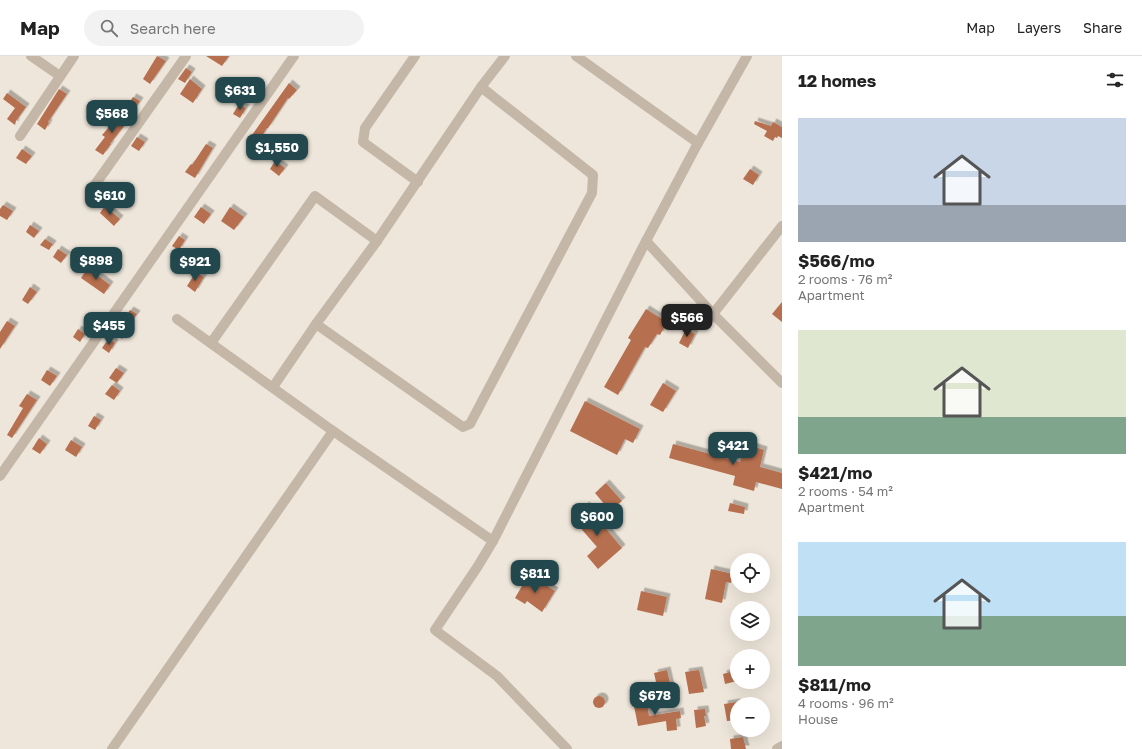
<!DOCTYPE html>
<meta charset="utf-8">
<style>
:root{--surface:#fff;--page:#f2f2f2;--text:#222;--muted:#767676;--line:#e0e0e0;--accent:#22484e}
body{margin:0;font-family:"Golos Text",sans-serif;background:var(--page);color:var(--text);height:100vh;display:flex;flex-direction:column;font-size:15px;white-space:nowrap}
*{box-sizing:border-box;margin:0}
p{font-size:13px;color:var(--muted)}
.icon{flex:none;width:22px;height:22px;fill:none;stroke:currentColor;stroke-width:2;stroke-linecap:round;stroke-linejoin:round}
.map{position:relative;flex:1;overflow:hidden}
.sheet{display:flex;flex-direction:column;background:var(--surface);width:360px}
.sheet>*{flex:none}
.fabs{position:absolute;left:730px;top:497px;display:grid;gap:8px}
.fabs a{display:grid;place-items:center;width:40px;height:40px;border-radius:50%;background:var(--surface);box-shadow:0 4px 16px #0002;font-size:20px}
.price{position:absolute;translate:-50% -34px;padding:0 9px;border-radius:8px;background:var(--accent);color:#fff;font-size:13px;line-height:26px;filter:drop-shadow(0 1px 2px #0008)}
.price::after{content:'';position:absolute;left:50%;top:24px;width:12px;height:9px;margin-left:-6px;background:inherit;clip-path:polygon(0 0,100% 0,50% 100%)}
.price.selected{background:#222;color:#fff}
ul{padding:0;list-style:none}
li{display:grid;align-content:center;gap:8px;height:212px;padding:0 16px}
li span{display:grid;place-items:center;height:124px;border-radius:0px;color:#555}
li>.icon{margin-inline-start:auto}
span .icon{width:72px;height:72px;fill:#fffc;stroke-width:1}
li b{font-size:17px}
h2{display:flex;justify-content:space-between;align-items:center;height:48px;padding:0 16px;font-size:17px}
header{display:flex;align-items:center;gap:24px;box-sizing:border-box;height:56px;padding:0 20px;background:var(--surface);border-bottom:1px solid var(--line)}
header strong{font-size:19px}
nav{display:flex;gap:22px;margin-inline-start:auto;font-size:14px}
.search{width:280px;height:36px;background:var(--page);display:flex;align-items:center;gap:10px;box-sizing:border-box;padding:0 14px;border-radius:22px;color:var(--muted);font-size:15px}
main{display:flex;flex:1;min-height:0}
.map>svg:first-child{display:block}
</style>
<header>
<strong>Map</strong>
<div class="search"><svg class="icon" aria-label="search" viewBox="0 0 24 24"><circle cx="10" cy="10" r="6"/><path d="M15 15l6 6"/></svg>Search here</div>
<nav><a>Map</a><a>Layers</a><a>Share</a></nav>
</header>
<main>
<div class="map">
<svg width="782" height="693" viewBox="0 0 782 693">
<defs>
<filter id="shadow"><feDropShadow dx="3.5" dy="-3.5" stdDeviation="0" flood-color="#0004"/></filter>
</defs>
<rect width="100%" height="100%" fill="#eee6da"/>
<!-- building -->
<g fill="#b76f4f" filter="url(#shadow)">
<polygon points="157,0 166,5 150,28 143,23"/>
<polygon points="206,0 229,0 222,10"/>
<polygon points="186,12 192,16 185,27 178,23"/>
<polygon points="190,23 202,33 193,47 180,38"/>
<polygon points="289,27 297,34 289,43 288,42 268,72 267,72 259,84 252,79"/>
<polygon points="59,33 67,38 48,66 49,67 45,74 37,68"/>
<polygon points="243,35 250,41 244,48 237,42"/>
<polygon points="7,37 26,51 16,65 15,69 7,63 15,52 3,43"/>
<polygon points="133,41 140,45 132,57 125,53"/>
<polygon points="239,48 246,52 240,62 233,58"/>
<polygon points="125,56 131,61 110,88 111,88 103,99 95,94 105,81 102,79 110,70 114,73"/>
<polygon points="755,65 771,70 773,66 782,71 782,82 778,80 777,82 775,81 773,85 764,80 767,75 754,68"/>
<polygon points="137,81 145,86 139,95 131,90"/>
<polygon points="206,88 213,92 195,122 185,116 191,108 192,109"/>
<polygon points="22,93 32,100 26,108 16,102"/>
<polygon points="275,105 285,112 279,120 270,113"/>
<polygon points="750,113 759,119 753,129 743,123"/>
<polygon points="3,149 13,155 7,164 0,160 0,153"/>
<polygon points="105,150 120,163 114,170 100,157"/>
<polygon points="201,151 211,158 204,168 194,161"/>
<polygon points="230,151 244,161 234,174 221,165"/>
<polygon points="30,169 39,175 34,182 26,176"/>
<polygon points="179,180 185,184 179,194 172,190"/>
<polygon points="45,183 53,188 49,194 40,189"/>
<polygon points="58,193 67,199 61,207 53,201"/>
<polygon points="88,212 110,229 104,238 81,222"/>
<polygon points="196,216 204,221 195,236 187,230"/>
<polygon points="30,231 37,236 28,248 22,244"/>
<polygon points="782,246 782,266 772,258"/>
<polygon points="646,253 667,266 660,279 657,278 648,292 645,291 618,339 604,331 631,284 628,282"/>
<polygon points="130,254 137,258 126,273 128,274 122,283 114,277"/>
<polygon points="7,265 15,270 0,293 0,276"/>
<polygon points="78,273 85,278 80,286 73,281"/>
<polygon points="686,273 695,278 688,292 679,287"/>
<polygon points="109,282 115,287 109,297 102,292"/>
<polygon points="116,312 124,317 117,327 109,322"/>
<polygon points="47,314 57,320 50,330 41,324"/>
<polygon points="663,327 676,335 663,356 650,349"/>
<polygon points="112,329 120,335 114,344 105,338"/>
<polygon points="27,338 37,344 12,382 7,379 23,352 19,350"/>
<polygon points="585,345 640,373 633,387 625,383 617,399 570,375"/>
<polygon points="94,360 101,364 95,374 88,370"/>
<polygon points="39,382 47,388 40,398 32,393"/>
<polygon points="71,384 82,391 76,401 65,394"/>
<polygon points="673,388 740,406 745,388 764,394 760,411 782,417 782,433 756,426 754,435 733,429 735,420 669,402"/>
<polygon points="606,427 622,445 610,455 595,437"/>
<polygon points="730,447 745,451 744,458 728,455"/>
<polygon points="586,449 622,492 598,513 587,500 597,491 571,461"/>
<polygon points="711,513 733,518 731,527 726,526 722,547 705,543"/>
<polygon points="526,523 537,529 539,525 555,535 542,556 527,545 525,548 515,542"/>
<polygon points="641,535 667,541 663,560 637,554"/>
<polygon points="667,614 672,636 659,639 654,617"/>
<polygon points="699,614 704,636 689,638 685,616"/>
<polygon points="737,614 737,625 725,628 723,618"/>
<circle cx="599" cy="646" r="6"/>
<polygon points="646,642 649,660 680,655 681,662 676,663 677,674 667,675 666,665 638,670 633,645"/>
<polygon points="737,646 737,664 727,665 724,648"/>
<polygon points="705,653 706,660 704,660 706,670 696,672 694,654"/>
<polygon points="743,681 746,693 731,693 730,683"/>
</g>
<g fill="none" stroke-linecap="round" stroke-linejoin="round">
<!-- minor -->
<g stroke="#c4b7a8" stroke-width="10">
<polyline points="31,0 60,20"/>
<polyline points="415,0 365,72 363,86 418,126"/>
<polyline points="576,0 698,87"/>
<polyline points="747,0 698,87 646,185 713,258 782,327"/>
<polyline points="20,80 74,0"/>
<polyline points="92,133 186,0"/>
<polyline points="713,258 782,170"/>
<polyline points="177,263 333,375 493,485"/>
<polyline points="316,268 463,371 470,368 592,137 593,119 481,31"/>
<polyline points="211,287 315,140 377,185"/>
<polyline points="273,331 316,268 377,185 481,31 505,0"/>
<polyline points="0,420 294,0"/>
<polyline points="112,693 333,375"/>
<polyline points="567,693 497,620 435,574 478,510 493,485 646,185"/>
<polyline points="777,693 782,690"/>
</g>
</g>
</svg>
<div class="fabs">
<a><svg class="icon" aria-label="locate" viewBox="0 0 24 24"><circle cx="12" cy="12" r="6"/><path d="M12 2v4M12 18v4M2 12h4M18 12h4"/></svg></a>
<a><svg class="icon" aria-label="layers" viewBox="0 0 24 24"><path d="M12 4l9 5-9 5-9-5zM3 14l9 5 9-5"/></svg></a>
<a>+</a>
<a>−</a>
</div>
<b class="price" style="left:240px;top:55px">$631</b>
<b class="price" style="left:112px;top:78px">$568</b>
<b class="price" style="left:277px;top:112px">$1,550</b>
<b class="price" style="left:110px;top:160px">$610</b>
<b class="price" style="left:96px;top:225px">$898</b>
<b class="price" style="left:195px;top:226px">$921</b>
<b class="price selected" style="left:687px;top:282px">$566</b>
<b class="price" style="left:109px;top:290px">$455</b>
<b class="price" style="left:733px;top:410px">$421</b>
<b class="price" style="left:597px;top:481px">$600</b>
<b class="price" style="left:535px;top:538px">$811</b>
<b class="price" style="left:655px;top:660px">$678</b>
</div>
<section class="sheet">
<h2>12 homes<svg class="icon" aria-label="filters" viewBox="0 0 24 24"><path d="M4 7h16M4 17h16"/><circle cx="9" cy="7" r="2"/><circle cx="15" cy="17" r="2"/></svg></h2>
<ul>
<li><span style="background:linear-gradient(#c9d6e8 70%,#9aa5b1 0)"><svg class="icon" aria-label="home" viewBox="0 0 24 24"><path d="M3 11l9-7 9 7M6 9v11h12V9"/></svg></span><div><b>$566/mo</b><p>2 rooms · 76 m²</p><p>Apartment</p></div></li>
<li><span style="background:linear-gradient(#dfe7d0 70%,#7fa58c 0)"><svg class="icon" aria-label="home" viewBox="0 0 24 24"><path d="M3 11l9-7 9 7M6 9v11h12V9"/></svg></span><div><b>$421/mo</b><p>2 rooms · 54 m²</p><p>Apartment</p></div></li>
<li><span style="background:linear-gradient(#bfe0f5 60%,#7fa58c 0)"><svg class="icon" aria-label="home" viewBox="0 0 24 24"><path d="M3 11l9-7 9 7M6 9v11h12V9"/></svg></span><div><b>$811/mo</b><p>4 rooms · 96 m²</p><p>House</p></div></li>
</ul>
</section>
</main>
